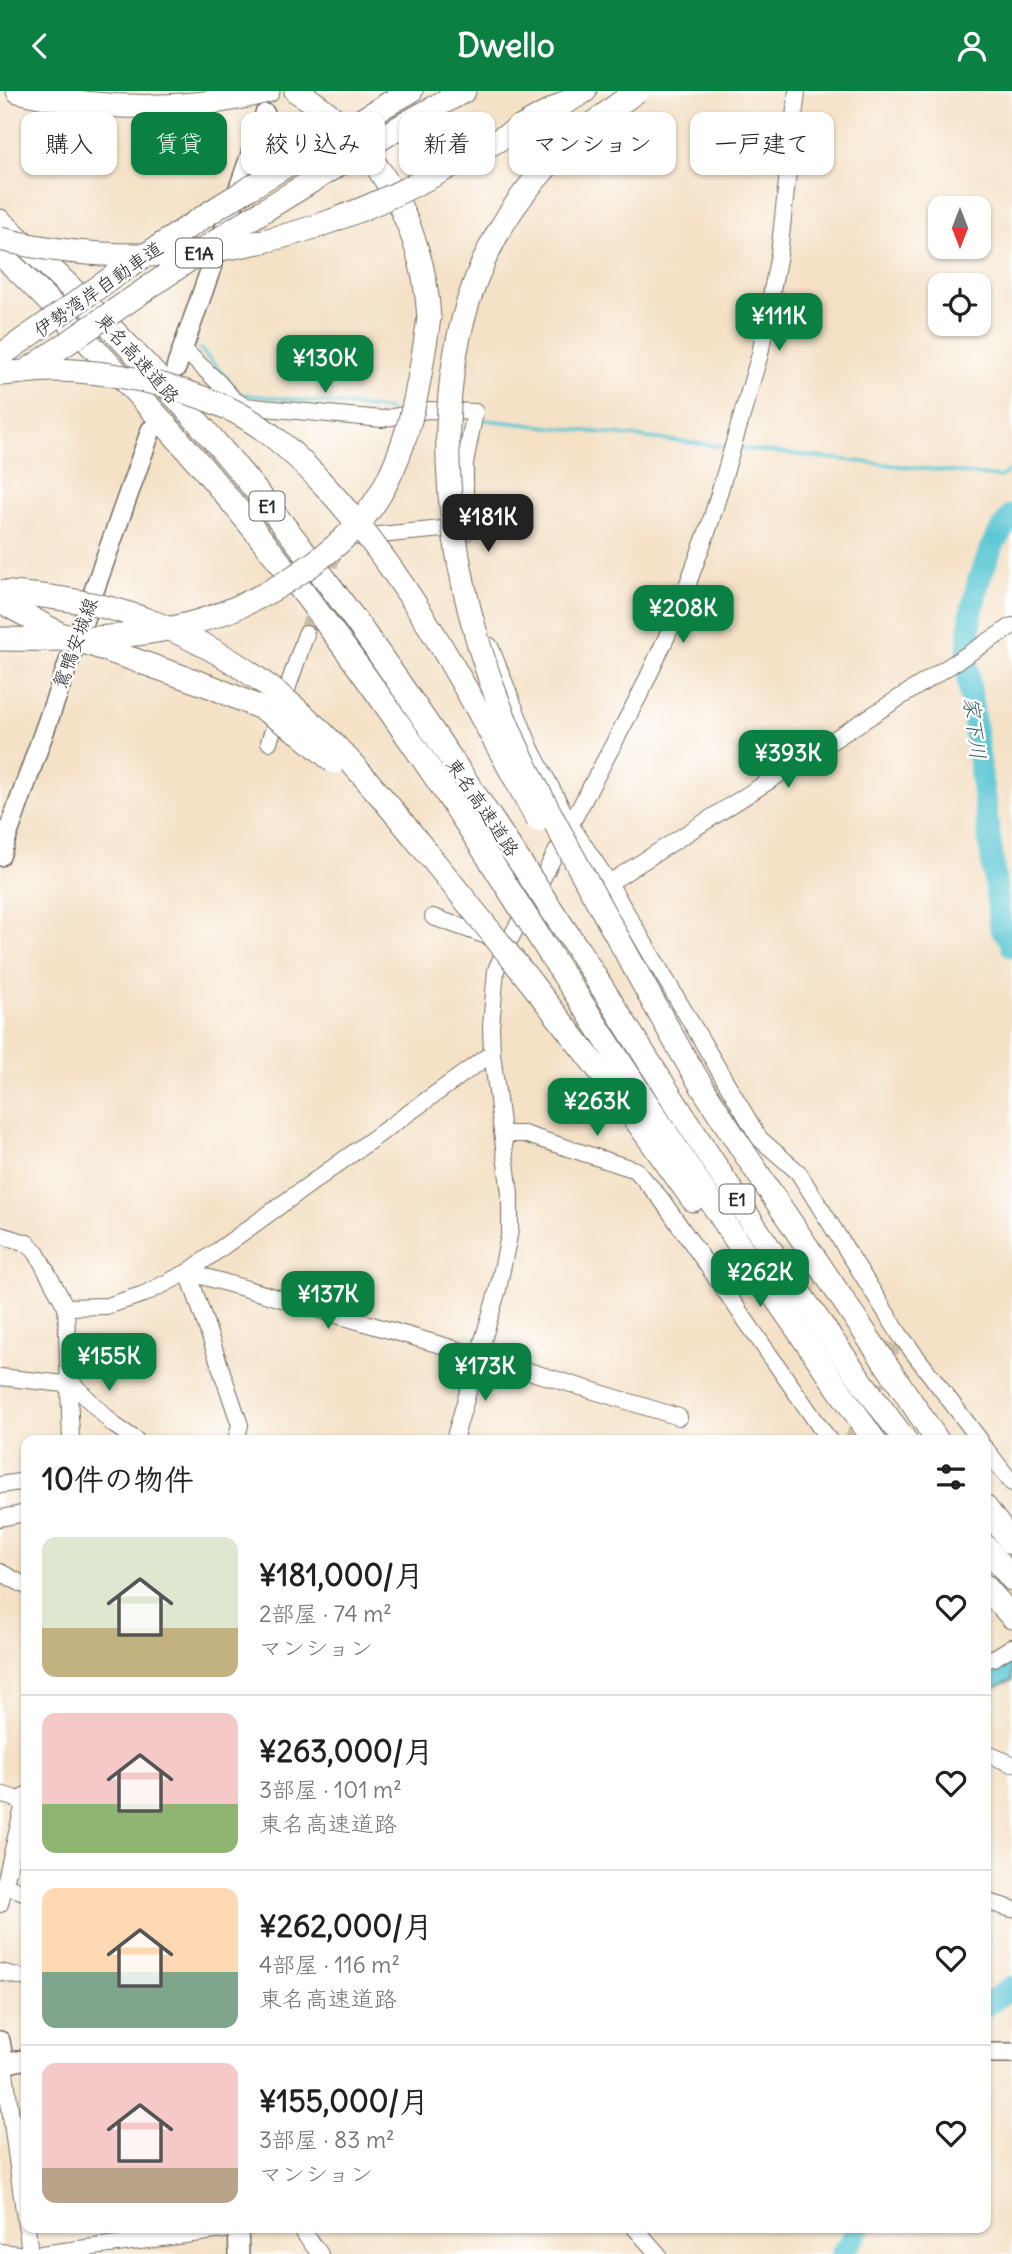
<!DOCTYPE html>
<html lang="ja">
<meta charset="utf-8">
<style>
:root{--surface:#fff;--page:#f6f6f6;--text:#202124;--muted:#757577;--line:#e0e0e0;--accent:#0b8043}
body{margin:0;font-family:Delius,"Klee One",sans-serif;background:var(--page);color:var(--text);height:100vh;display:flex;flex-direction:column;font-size:26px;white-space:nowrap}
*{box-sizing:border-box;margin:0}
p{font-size:23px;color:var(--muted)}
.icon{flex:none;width:38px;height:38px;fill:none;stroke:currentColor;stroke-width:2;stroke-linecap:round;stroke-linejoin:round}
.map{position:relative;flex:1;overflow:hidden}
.details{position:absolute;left:21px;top:1344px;width:970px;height:798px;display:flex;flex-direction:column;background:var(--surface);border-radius:14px;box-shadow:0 2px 5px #0004}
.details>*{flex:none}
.hud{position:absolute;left:21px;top:21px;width:971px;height:63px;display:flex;gap:14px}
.needle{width:46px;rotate:180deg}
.tools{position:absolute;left:928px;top:105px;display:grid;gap:14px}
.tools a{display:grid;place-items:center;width:63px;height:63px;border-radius:14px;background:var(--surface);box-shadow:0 2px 5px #0004;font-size:35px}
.price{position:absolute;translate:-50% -60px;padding:0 16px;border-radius:14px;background:var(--accent);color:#fff;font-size:23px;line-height:46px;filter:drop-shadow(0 2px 4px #0008)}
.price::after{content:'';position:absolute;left:50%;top:42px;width:21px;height:16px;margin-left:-10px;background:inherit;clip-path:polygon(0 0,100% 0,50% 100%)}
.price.on{background:#222;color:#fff}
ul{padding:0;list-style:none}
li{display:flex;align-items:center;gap:21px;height:175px;padding:0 21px}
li+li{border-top:2px solid var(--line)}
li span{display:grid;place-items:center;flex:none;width:196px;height:140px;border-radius:14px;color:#555}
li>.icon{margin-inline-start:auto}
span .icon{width:84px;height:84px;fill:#fffc;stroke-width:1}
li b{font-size:30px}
h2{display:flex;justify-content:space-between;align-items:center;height:84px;padding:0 21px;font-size:30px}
.pill{padding:0 24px;border-radius:14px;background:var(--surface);box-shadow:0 2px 5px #0004;font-size:24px;line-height:63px}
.pill.on{background:var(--accent);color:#fff}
header{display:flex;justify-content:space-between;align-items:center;height:91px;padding:0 21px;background:var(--accent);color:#fff;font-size:32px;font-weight:700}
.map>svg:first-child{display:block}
</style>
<header><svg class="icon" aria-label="back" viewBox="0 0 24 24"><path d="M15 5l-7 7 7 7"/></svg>Dwello<svg class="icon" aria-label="person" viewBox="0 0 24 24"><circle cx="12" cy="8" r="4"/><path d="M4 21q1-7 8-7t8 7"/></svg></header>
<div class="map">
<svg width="1012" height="2163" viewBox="0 0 1012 2163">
<rect width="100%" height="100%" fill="#fff"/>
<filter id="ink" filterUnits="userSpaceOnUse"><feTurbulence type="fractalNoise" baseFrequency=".0143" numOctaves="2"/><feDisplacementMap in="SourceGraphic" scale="14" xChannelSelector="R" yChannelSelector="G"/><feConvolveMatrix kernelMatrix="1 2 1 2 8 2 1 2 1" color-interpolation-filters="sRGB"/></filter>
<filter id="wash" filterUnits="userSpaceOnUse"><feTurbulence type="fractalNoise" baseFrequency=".00686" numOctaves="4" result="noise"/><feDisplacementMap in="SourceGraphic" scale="28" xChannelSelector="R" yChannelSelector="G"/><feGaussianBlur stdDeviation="1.57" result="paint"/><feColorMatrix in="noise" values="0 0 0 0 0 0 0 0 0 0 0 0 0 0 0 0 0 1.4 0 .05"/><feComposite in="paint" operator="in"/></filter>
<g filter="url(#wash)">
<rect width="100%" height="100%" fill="#f4e1c6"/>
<!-- water -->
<polygon fill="#5bc7d4" stroke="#437980" stroke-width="2" points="1012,1567 1012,1589 985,1600 985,1582 997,1577"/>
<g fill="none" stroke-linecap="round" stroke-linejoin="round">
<!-- stream -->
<g stroke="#5bc7d4" stroke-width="3.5">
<polyline points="200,258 241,303 390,319"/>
<polyline points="478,328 728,356"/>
<polyline points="736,357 1000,386 1012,378"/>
</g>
<!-- river -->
<g stroke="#5bc7d4" stroke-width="23">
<polyline points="1012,424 994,451 979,488 971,524 967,576 1001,837 1011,849 1012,855"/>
<polyline points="985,1915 1012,1896"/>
<polyline points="842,2163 859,2137"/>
</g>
</g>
</g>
<g filter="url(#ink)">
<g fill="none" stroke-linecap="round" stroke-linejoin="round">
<!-- minor-tunnel -->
<g stroke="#ccbda7" stroke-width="16" stroke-dasharray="16 8" stroke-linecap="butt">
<polyline points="306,543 335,459 339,455"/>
<polyline points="852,1349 894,1253"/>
</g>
<defs>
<g id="minor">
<polyline points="183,258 218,291 233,308 244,315 382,328 428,319 475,321 465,372 465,442"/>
<polyline points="358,446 464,436"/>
<polyline points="490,555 531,658 570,733 609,792 759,1047 798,1081 900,1244 980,1349"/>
<polyline points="269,651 306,543"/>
<polyline points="609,792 1012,535"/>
<polyline points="433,826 495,848"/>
<polyline points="504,1043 524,1043 636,1079 661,1108 829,1349"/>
<polyline points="0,1144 27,1152 36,1161 66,1216 71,1349"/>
<polyline points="188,1181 479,1265 679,1326"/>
<polyline points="188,1181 240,1334 236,1349"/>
<polyline points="66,1216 107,1215 144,1203 188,1181 492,962"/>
<polyline points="0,1286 74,1294 114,1334 136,1349"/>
<polyline points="454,1349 498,1198 510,1140 510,1103 492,962 491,935 496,879 508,852 641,601 674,530 710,433 760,263 779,163 797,0"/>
<polyline points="985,1357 1012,1392"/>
<polyline points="0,1394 26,1390"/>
<polyline points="0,1427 26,1422"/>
<polyline points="0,1481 26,1495"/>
<polyline points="985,1568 994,1567 1012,1556"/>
<polyline points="985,1662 1012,1673"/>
<polyline points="0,1703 26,1711"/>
<polyline points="5,1794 26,1802"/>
<polyline points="985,1810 1012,1818"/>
<polyline points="0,1813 26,1704"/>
<polyline points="0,1881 26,1887"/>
<polyline points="4,1973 26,2135"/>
<polyline points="27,2137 30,2163"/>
<polyline points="300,2137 320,2163"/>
<polyline points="635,2137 658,2163"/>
<polyline points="0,2161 19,2163"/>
<polyline points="41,2163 238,2137"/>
</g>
<g id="major">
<polyline points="176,277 265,23"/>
<polyline points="0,765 151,339"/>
<polyline points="0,1950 4,1973"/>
<polyline points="985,1962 1012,1962"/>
<polyline points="0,1974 26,1968"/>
<polyline points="238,2137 239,2163"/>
</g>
<g id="highway">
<path d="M18 0C98 20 188 21 268 0"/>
<path d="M296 0C376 47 424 137 429 227"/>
<polyline points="388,13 411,0"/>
<polyline points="563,13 585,0"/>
<polyline points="403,34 464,0"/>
<path d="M0 130C119 238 229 359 325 488 384 567 439 649 494 732"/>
<path d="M0 163C30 190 58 220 86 249 234 399 358 568 474 744"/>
<path d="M579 860C684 1026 787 1193 905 1349"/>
<polyline points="557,874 745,1163 874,1349"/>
<polyline points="529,889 612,996 693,1109"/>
<polyline points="771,1102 937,1349"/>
<polyline points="985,1416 1012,1452"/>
<polyline points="985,1455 1012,1488"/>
<polyline points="985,1495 1012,1526"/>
</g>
</defs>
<!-- minor casing -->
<use href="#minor" stroke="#716b61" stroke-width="18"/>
<!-- major casing -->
<use href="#major" stroke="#716b61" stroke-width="22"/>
<!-- highway casing -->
<use href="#highway" stroke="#716b61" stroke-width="25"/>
<!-- minor -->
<use href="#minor" stroke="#fff" stroke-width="16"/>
<!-- major -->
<use href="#major" stroke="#fff" stroke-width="19"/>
<!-- highway -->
<use href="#highway" stroke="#fff" stroke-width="23"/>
<defs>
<g id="highway-bridge">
<path d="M637 0C595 29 553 64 522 105 406 259 443 492 517 656 545 716 578 775 610 833 635 877 658 921 683 964 710 1011 741 1056 771 1102"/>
<path d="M0 148C105 173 218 169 320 134 406 105 484 56 563 13"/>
<polyline points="0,265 123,179 220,115 388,13"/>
<polyline points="25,281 234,138 403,34"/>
<path d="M0 283C17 282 35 279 53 279 109 280 171 292 223 315 263 332 297 364 326 396 416 494 474 614 538 729"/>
<path d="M0 501C53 505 106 512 155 532 274 578 346 660 423 757 459 801 494 845 529 889"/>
<polyline points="0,510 58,542 212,596 263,618 301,643 334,671"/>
<path d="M0 548C114 550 207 547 304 479 333 459 361 435 379 405 411 351 420 289 429 227"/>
<polyline points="494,732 579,860"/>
<polyline points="474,744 557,874"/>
</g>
</defs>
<!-- highway-bridge casing -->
<use href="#highway-bridge" stroke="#716b61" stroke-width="25" stroke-linecap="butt"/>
<!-- highway-bridge -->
<use href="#highway-bridge" stroke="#fff" stroke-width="23"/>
</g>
</g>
<g text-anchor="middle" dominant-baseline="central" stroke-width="5" stroke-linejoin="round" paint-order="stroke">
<!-- shield labels -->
<g fill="#fff" stroke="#6b6b6b" stroke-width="2">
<rect x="176" y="147.5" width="46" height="29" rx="5"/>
<rect x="249.5" y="400.5" width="35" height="29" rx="5"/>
<rect x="719.5" y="1093.5" width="35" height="29" rx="5"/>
</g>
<g font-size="18" font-weight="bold" fill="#2b2b2b">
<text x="199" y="162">E1A</text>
<text x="267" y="415">E1</text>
<text x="737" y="1108">E1</text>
</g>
<!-- street labels -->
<g font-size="19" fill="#2b2b2b" stroke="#fff">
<text transform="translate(98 198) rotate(-35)">伊勢湾岸自動車道</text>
<text transform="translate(138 267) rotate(48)">東名高速道路</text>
<text transform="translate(75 552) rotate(-70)">鴛鴨安城線</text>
<text transform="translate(483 716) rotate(56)">東名高速道路</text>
</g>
<!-- water labels -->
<g font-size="21" font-style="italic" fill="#3c6266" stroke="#fff">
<text transform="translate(975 637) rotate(83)">家下川</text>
</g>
</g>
</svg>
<div class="tools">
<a><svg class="needle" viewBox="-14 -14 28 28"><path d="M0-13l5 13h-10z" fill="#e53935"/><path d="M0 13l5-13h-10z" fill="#757577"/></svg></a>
<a><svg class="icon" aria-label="locate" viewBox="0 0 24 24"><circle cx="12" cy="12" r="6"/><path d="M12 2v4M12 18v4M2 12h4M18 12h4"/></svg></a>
</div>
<b class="price" style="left:779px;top:262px">¥111K</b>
<b class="price" style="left:325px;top:304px">¥130K</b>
<b class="price on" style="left:488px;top:463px">¥181K</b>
<b class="price" style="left:683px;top:554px">¥208K</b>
<b class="price" style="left:788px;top:699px">¥393K</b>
<b class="price" style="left:597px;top:1047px">¥263K</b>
<b class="price" style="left:760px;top:1218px">¥262K</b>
<b class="price" style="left:328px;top:1240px">¥137K</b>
<b class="price" style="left:109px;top:1302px">¥155K</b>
<b class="price" style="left:485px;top:1312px">¥173K</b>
<div class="hud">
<a class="pill">購入</a>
<a class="pill on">賃貸</a>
<a class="pill">絞り込み</a>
<a class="pill">新着</a>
<a class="pill">マンション</a>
<a class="pill">一戸建て</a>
</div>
<section class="details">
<h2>10件の物件<svg class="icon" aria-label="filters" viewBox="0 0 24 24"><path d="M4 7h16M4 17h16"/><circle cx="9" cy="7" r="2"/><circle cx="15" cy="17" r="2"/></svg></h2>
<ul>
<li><span style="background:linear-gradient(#dfe7d0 65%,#c2b280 0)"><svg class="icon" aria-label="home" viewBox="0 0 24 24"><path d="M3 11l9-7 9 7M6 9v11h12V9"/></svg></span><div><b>¥181,000/月</b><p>2部屋 · 74 m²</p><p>マンション</p></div><svg class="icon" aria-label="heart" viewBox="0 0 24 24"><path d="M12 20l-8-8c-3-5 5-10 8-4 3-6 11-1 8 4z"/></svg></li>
<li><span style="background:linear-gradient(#f6c9c9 65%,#8fb573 0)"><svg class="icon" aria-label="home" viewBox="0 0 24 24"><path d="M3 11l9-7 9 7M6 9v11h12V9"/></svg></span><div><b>¥263,000/月</b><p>3部屋 · 101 m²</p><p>東名高速道路</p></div><svg class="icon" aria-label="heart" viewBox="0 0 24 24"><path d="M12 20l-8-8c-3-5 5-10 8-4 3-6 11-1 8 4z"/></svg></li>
<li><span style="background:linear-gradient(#ffd9b3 60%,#7fa58c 0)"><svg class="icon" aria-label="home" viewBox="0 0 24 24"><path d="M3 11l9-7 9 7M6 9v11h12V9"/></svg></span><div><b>¥262,000/月</b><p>4部屋 · 116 m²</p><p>東名高速道路</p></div><svg class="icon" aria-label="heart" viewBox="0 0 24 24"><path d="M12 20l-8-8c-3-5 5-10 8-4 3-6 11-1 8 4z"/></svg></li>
<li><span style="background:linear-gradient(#f6c9c9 75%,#b9a48a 0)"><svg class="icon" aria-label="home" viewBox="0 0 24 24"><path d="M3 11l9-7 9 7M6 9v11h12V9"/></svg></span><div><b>¥155,000/月</b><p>3部屋 · 83 m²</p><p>マンション</p></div><svg class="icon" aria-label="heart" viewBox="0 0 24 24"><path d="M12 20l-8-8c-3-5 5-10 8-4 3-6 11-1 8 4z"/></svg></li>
</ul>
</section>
</div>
